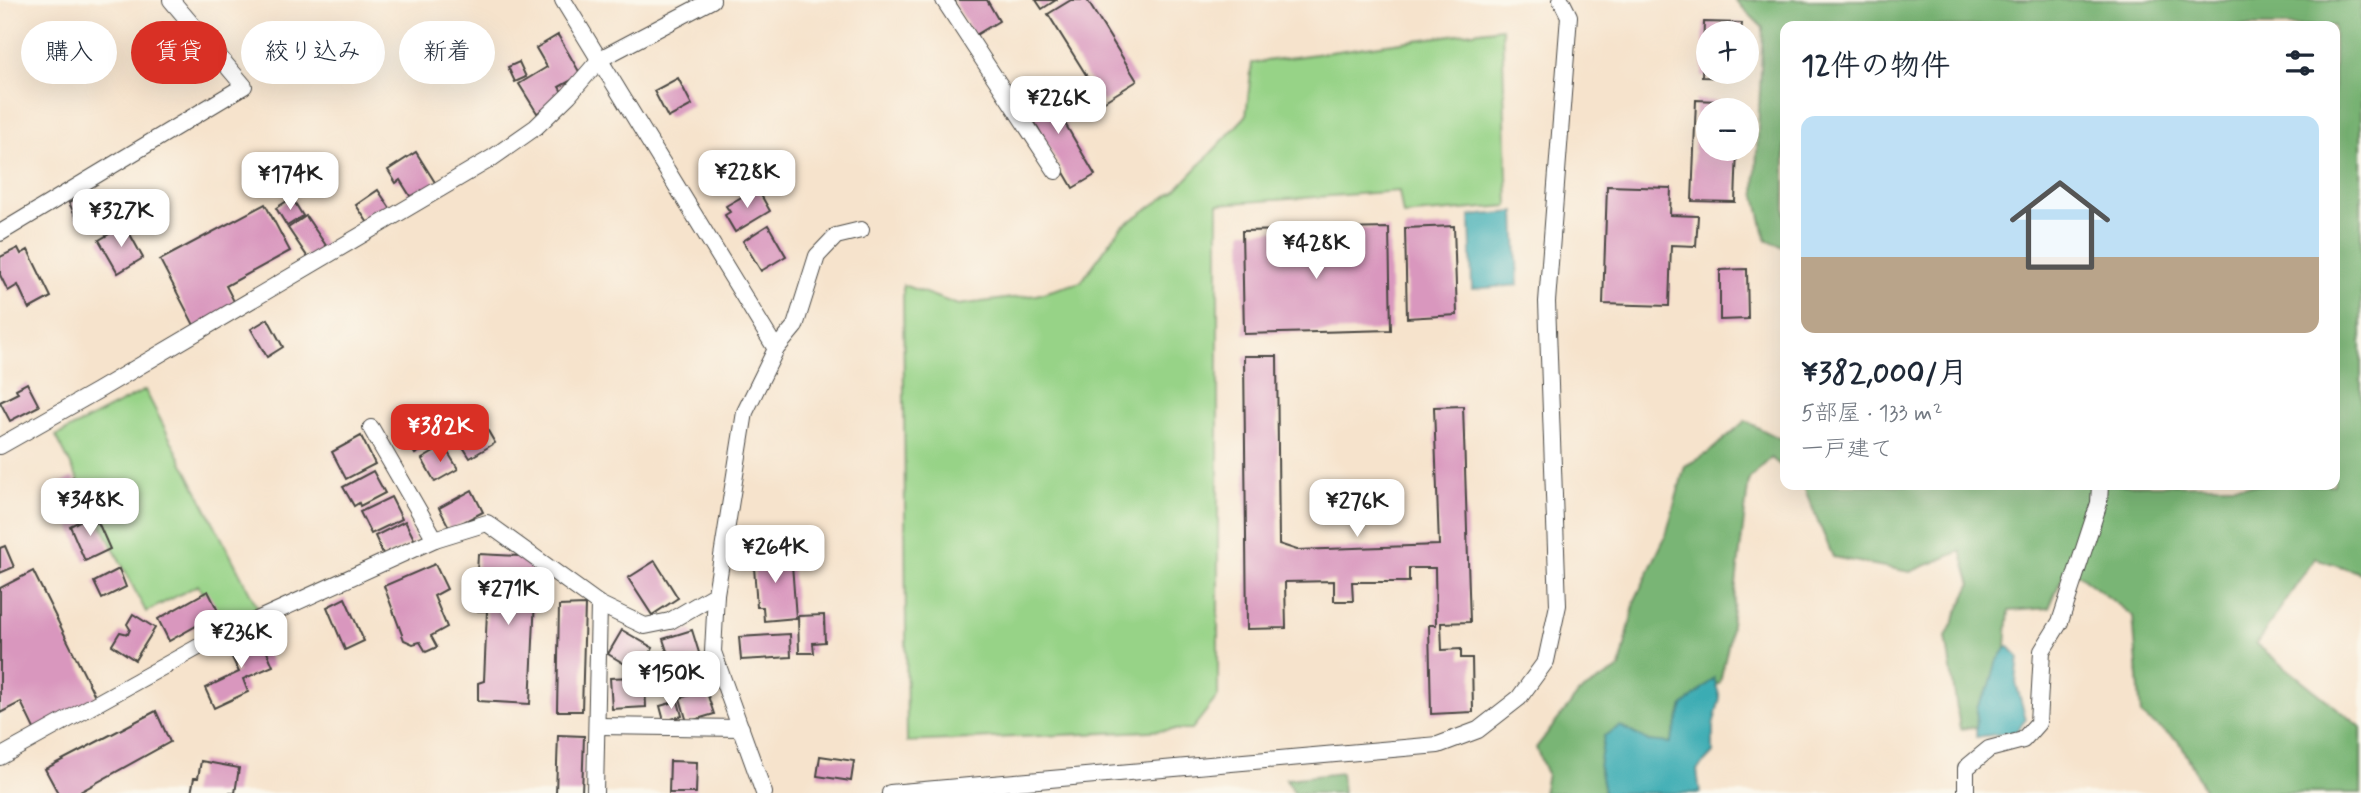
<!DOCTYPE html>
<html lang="ja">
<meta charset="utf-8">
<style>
:root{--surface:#fff;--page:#f2f2f3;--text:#1f2937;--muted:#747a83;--accent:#d93025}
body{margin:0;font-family:Mynerve,"Klee One",sans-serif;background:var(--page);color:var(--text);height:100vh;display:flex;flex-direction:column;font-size:26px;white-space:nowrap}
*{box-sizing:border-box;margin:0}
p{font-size:23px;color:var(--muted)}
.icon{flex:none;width:38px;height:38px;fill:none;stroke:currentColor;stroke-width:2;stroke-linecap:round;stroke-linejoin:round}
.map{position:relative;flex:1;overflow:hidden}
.sheet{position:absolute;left:1780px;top:21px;width:560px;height:469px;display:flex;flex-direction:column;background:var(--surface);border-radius:14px;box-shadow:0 7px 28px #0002}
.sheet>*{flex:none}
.guide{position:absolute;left:21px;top:21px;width:665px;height:63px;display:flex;gap:14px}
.buttons{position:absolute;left:1696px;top:21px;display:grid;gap:14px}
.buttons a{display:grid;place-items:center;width:63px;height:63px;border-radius:50%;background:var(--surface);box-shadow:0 7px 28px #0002;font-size:35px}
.price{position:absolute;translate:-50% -60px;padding:0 16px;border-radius:14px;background:#fff;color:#222;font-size:23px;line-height:46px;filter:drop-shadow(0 2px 4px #0008)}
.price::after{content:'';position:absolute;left:50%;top:42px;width:21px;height:16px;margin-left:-10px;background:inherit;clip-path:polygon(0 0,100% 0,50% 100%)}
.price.selected{background:var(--accent);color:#fff}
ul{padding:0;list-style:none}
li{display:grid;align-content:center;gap:14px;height:371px;padding:0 21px}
li span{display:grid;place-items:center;height:217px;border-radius:14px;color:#555}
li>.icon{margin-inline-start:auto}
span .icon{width:126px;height:126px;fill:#fffc;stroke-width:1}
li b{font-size:30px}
h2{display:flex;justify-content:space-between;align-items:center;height:84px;padding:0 21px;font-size:30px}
.pill{padding:0 24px;border-radius:32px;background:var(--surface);box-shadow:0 7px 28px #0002;font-size:24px;line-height:63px}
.pill.selected{background:var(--accent);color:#fff}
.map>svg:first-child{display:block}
</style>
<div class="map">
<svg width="2361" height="793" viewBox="0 0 2361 793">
<rect width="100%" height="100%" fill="#fbf7ec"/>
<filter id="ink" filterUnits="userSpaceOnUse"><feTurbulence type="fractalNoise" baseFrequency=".0143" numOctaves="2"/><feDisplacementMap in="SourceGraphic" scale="14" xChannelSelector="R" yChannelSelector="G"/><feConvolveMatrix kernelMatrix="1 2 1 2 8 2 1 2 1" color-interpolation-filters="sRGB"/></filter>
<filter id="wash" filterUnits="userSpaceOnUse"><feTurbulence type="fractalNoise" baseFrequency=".00686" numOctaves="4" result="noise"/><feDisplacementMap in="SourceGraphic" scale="28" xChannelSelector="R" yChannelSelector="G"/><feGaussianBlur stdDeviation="1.57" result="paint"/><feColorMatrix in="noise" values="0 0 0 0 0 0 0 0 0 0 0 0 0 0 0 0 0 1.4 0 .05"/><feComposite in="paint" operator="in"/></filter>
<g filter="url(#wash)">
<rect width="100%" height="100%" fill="#f6e3cc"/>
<!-- green -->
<g fill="#97d387" stroke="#617f59" stroke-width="2">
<polygon points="1502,28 1508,206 1403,215 1399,191 1218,204 1218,696 1192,729 907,742 903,285 958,305 1036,295 1081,282 1121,227 1177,189 1246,116 1252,63"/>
<polygon points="145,390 262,616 224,636 198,585 146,612 56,436"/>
</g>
<!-- forest -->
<g fill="#79b574" stroke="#527050" stroke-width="2">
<polygon points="1735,0 2361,0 2361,573 2315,558 2256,644 2361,727 2361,793 2206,793 2180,742 2141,715 2133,616 2067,566 2049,608 2009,611 2004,669 1985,726 1960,729 1946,637 1971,585 1961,551 1910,572 1833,557 1803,485 2334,485 2334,26 1785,26 1785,248 1766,240 1755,192 1763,28"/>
<polygon points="1745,421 1785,441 1785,469 1771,458 1749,479 1729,641 1720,682 1693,712 1643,793 1543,793 1547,774 1536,748 1579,693 1620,668 1635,600 1666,535 1685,466 1707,454"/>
<polygon points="1341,773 1343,793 1294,793 1286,779"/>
</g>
<!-- water -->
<g fill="#3aacb3" stroke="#326c6f" stroke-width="2">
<polygon points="1515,212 1518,285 1472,289 1470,216"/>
<polygon points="2008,646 2019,657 2016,683 2026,719 2016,732 1976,737 1977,707 1990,685 1996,663"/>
<polygon points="1714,678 1720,698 1713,726 1713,753 1697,770 1700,793 1604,793 1599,767 1604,736 1620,726 1648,741 1670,743 1683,706"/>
</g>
<g id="blocks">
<!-- building -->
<g fill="#d997be">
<polygon points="954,0 987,0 999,21 974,36"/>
<polygon points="1036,0 1056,0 1042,9"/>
<polygon points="1071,0 1087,0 1137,81 1103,102 1048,14"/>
<polygon points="1704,22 1742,23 1741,33 1708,33 1708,72 1740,72 1740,78 1702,77"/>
<polygon points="558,35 581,75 559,87 565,97 537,113 519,84 547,67 536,48"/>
<polygon points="519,62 526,77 515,82 508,67"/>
<polygon points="678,78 692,105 668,118 654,91"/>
<polygon points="1042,84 1095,175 1073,188 1020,97"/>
<polygon points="1696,100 1739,102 1738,110 1708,110 1708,149 1737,149 1735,202 1692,201"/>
<polygon points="416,152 436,184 412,199 400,180 396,183 388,170"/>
<polygon points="1607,186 1671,188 1670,215 1698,216 1696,246 1671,245 1669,306 1603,304"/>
<polygon points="757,188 770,211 735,232 725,215 730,212 726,206"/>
<polygon points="378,190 392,211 370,226 356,205"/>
<polygon points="90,192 100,212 79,223 69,203"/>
<polygon points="292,198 303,216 287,226 276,208"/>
<polygon points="265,204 290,251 226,286 237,307 196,329 160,260"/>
<polygon points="306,216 329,250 311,262 288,228"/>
<polygon points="125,225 143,258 118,273 99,240"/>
<polygon points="768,225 786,256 761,271 743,241"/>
<polygon points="1454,226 1457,315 1407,318 1405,228"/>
<polygon points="1389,228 1391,330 1244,334 1242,231"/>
<polygon points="18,248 21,254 28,250 51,297 29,309 18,285 8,291 0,275 0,257"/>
<polygon points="1747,269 1748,319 1720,320 1720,270"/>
<polygon points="268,319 283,347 267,357 251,329"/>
<polygon points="1244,356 1277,356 1279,544 1297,550 1439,545 1434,407 1463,406 1470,622 1441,623 1442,650 1461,649 1461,658 1472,658 1473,712 1431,714 1429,625 1436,625 1435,568 1409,568 1409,582 1352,582 1353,601 1334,601 1334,581 1285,582 1286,628 1247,629"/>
<polygon points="27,383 39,406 10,421 0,402 18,393 16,389"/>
<polygon points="477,412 495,443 470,458 451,428"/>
<polygon points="426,415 439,440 415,454 401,428"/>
<polygon points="361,436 375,464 346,479 332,452"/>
<polygon points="444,446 458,469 435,482 422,459"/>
<polygon points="373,471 385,493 360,506 359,503 354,506 343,487"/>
<polygon points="73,477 81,492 78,495 82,503 61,512 50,488"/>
<polygon points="472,490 483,512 450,529 439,508"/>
<polygon points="391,497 402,519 371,534 360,512"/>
<polygon points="89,516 93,524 98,522 110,549 85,561 70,526"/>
<polygon points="405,521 415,541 384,556 375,536"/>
<polygon points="5,546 14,567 0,573 0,548"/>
<polygon points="791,551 796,618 764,621 763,607 757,607 753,554"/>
<polygon points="478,554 537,557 530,704 478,701 478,683 484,681 487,611 478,611 481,576 477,574"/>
<polygon points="655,561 678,598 652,615 628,578"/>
<polygon points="435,564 447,589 434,596 447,627 431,636 437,647 426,652 420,642 413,644 404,640 384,586"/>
<polygon points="119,569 126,587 102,599 94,582"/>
<polygon points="33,571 98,702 36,733 21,702 0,713 0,588"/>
<polygon points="208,591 219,613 169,641 158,619"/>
<polygon points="345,598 364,641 345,650 327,607"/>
<polygon points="585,605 582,711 557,711 559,606"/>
<polygon points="133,614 155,628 135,660 112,645 120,632 128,634 130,629 127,624"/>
<polygon points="824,615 825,642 813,643 814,653 799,653 798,616"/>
<polygon points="622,630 653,648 640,673 608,654"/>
<polygon points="692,630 700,656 676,664 673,655 669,657 663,639"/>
<polygon points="259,633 273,666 243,679 248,692 214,708 205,688 239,672 227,647"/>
<polygon points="790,634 791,657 741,660 739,637"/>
<polygon points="634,677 634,687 645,686 646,707 612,709 610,678"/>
<polygon points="706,690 714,714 687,722 680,698"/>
<polygon points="678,701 682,716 664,721 660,706"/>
<polygon points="156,711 170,742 78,793 58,793 45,769"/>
<polygon points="558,735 584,736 582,793 556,793"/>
<polygon points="820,756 854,761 851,781 817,776"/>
<polygon points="201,761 239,768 235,793 191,793 194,778 198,778"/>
<polygon points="670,761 697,762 696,793 669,793"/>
</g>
</g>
</g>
<g filter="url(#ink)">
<use href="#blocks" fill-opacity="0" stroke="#494743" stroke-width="2"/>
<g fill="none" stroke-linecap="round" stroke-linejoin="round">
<defs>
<g id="minor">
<polyline points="563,0 776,349"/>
<polyline points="944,0 1056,171"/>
<polyline points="0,233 244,86 171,0"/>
<polyline points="371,428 435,539"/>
<polyline points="0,446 97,391 492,158 536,127 569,95 600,59 712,0"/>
<polyline points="659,681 718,666"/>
<polyline points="598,726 741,728"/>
<polyline points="0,757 202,645 435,539 487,523 599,604 645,626 670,621 716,594"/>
<polyline points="595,793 599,604"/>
<polyline points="764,793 713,652 716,594 745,412 776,349 795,326 817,256 836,236 861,230"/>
<polyline points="890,793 1438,745 1478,730 1519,698 1546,661 1558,605 1547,302 1569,16 1561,0"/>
<polyline points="1966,793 1966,768 1989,749 2023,740 2038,723 2042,651 2060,622 2099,503 2100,485"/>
</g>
</defs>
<!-- minor casing -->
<use href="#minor" stroke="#494743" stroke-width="18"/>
<!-- minor -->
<use href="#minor" stroke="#fff" stroke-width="16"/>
</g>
</g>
</svg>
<div class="buttons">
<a>+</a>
<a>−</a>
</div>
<b class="price" style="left:1058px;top:136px">¥226K</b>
<b class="price" style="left:747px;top:210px">¥228K</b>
<b class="price" style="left:290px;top:212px">¥174K</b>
<b class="price" style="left:121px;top:249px">¥327K</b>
<b class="price" style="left:1316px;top:281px">¥428K</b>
<b class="price selected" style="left:440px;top:464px">¥382K</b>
<b class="price" style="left:90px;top:538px">¥348K</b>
<b class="price" style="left:1357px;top:539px">¥276K</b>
<b class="price" style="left:775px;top:585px">¥264K</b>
<b class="price" style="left:508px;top:627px">¥271K</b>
<b class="price" style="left:241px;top:670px">¥236K</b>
<b class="price" style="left:671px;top:711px">¥150K</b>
<div class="guide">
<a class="pill">購入</a>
<a class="pill selected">賃貸</a>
<a class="pill">絞り込み</a>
<a class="pill">新着</a>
</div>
<section class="sheet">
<h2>12件の物件<svg class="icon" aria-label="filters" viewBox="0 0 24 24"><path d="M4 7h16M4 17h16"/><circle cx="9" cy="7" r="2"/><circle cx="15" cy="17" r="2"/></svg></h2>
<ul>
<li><span style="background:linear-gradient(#bfe0f5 65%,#b9a48a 0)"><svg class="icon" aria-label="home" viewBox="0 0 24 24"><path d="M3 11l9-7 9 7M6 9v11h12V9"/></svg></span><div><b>¥382,000/月</b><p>5部屋 · 133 m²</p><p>一戸建て</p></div></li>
</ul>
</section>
</div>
